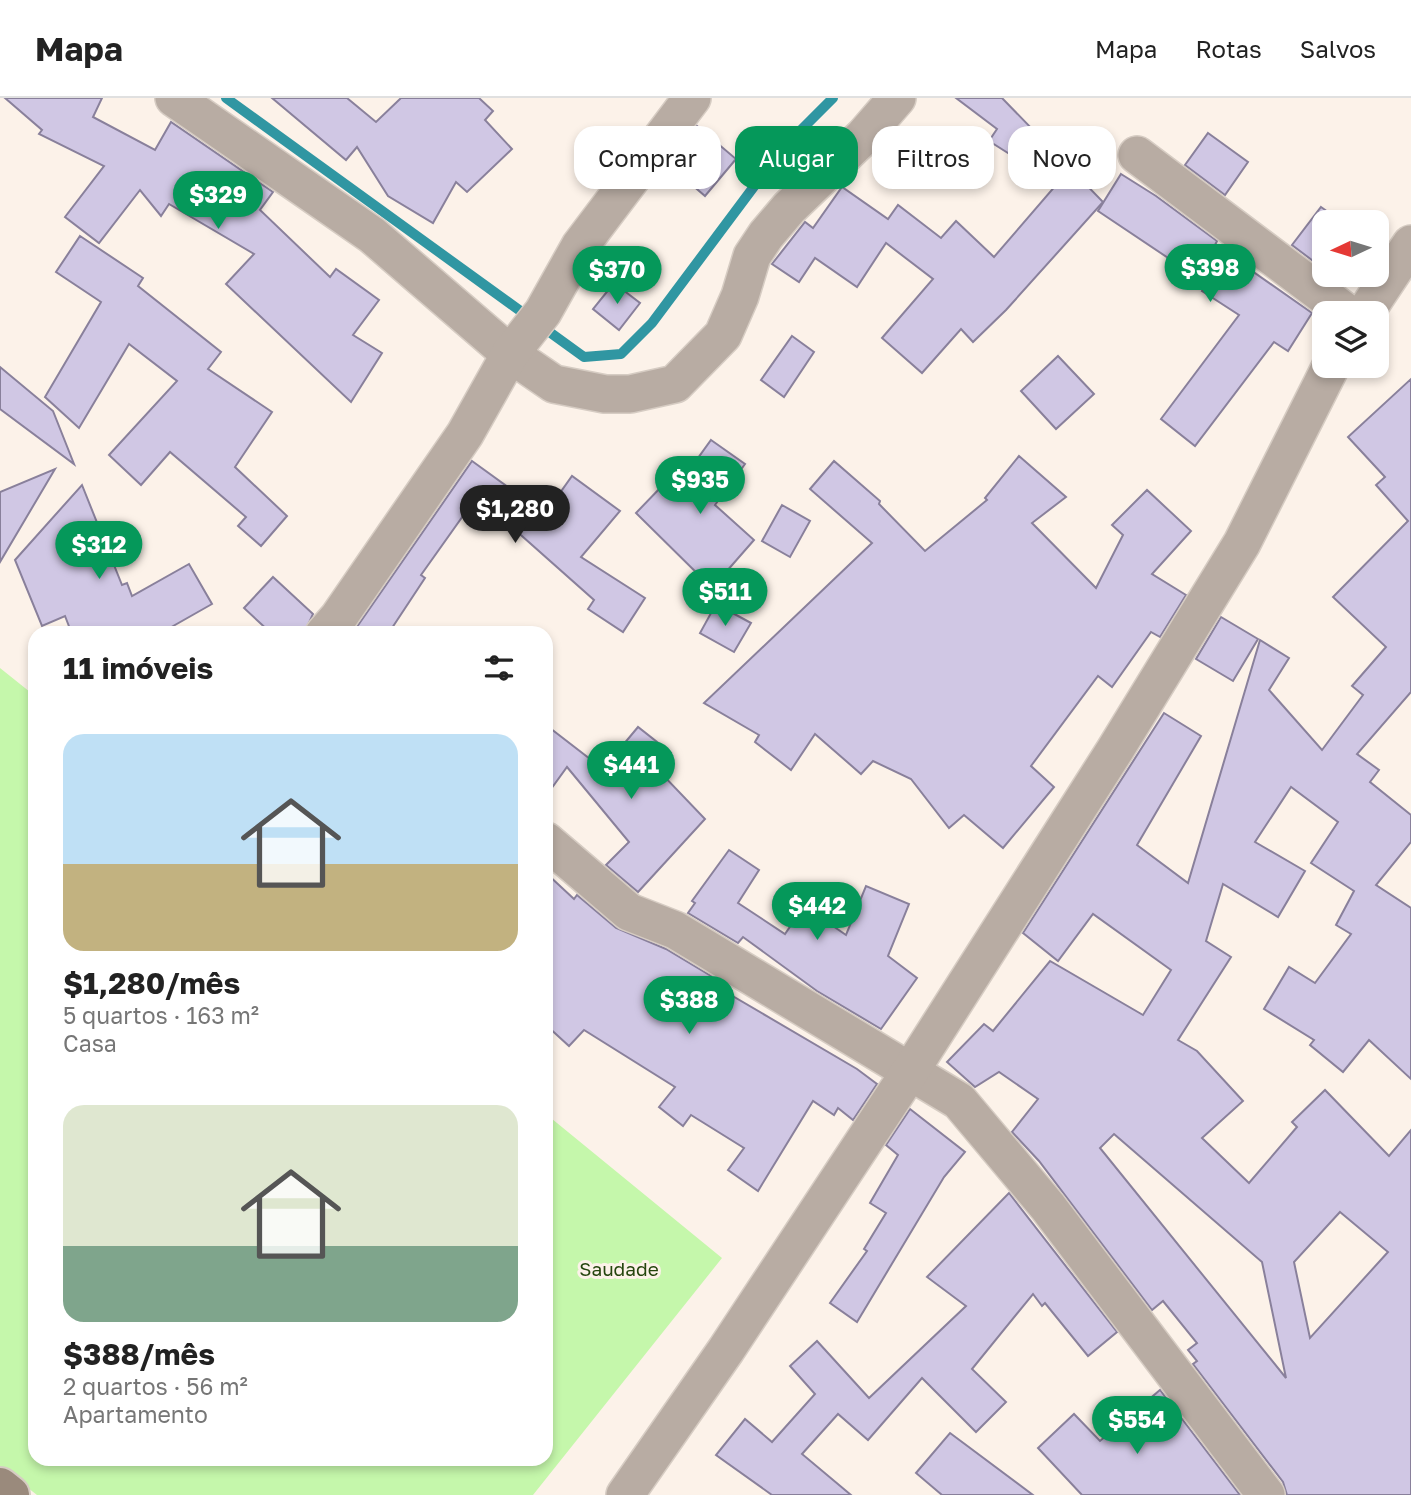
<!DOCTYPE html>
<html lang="pt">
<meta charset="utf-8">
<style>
:root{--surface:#fff;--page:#f2f2f2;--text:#222;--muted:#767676;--line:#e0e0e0;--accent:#05985a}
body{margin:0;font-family:"Golos Text",sans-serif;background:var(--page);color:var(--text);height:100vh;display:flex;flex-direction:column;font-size:26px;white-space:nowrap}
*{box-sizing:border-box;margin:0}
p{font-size:23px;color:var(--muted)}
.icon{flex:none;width:38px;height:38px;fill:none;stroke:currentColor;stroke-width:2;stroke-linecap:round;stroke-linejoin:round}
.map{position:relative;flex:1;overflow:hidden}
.drawer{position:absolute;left:28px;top:528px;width:525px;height:840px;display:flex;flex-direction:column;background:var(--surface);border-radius:21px;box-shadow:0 4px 10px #0003}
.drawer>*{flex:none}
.banner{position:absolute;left:574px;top:28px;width:665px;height:63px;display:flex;gap:14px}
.needle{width:46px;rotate:266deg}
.buttons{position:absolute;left:1312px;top:112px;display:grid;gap:14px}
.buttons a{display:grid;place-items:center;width:77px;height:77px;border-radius:14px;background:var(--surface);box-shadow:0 4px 10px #0003;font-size:35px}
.price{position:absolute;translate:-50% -60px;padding:0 16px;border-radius:24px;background:var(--accent);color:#fff;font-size:23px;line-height:46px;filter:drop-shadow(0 2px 4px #0008)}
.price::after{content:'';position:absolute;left:50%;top:42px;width:21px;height:16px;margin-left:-10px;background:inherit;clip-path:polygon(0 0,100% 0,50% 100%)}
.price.current{background:#222;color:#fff}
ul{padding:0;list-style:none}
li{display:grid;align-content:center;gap:14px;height:371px;padding:0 35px}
li span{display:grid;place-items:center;height:217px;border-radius:21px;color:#555}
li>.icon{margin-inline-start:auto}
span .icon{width:126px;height:126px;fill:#fffc;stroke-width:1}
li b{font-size:30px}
h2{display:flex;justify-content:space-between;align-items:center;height:84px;padding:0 35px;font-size:30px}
.tag{padding:0 24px;border-radius:21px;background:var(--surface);box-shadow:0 4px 10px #0003;font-size:24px;line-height:63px}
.tag.current{background:var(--accent);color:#fff}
header{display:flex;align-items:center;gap:42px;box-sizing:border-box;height:98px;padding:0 35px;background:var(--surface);border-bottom:2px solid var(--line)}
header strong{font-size:33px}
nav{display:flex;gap:38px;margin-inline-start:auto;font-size:24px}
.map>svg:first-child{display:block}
</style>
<header>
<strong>Mapa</strong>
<nav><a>Mapa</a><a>Rotas</a><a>Salvos</a></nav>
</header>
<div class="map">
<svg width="1411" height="1397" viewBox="0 0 1411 1397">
<rect width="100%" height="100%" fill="#fcf2e9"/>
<!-- green -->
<polygon fill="#c5f7ab" points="0,570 35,598 35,1362 546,1362 546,1016 722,1160 533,1397 37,1397 0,1368"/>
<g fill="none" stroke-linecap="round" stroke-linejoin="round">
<!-- stream -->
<polyline stroke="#3096a2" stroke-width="10" points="226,0 584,259 621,256 652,225 782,51 833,0"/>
</g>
<!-- building -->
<g fill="#d0c7e4" stroke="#89809b" stroke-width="2" fill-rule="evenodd">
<polygon points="5,0 102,0 93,19 155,52 171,24 273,94 260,112 330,179 336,171 379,202 353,237 382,255 351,304 226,186 254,156 169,106 161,118 140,92 99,145 65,119 104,68 39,36 42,32"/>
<polygon points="272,0 347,0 376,24 401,0 479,0 493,13 485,22 512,51 467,94 456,84 433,125 388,98 357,49 346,62"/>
<polygon points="956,0 1002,0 1103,104 1006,212 973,244 961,231 922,275 882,240 933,181 886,145 857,189 815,160 799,184 772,166 805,124 813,130 842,89 888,121 898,107 941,140 956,123 994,159 1057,86 989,43 997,31"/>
<polygon points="697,28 736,61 705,98 668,66"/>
<polygon points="1208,35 1248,64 1225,97 1185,67"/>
<polygon points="1121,76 1156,98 1217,143 1215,147 1312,215 1288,253 1274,244 1195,348 1161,321 1239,217 1202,193 1207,186 1098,113"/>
<polygon points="1321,109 1342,124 1325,124 1325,172 1292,147"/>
<polygon points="80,138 143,180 138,188 221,254 208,271 272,314 235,369 287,418 261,448 238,428 246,419 170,354 141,387 109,357 177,283 129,246 79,330 45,299 101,204 56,174"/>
<polygon points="614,185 640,205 619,232 593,211"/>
<polygon points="792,238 814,254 784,299 761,282"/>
<polygon points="1058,258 1094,296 1056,331 1021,293"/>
<polygon points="0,269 53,313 74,366 0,311"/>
<path d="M1411 281V594L1357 656 1379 672 1370 684 1411 717V744L1376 787 1411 810V981L1369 942 1343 974 1310 947 1314 942 1264 911 1289 869 1315 885 1351 836 1336 827 1354 793 1311 765 1338 724 1291 689 1255 744 1305 773 1278 819 1223 786 1206 843 1231 859 1178 942 1197 953 1243 1003 1202 1040 1249 1085 1297 1029 1292 1024 1325 992 1389 1058 1411 1032V1397H1287L1283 1384 1193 1266 1197 1263 1188 1252 1197 1245 1163 1203 1152 1212 1039 1063 1012 1034 1038 1001 999 974 975 989 947 964 984 926 993 933 1050 863 1143 917 1171 872 1093 816 1058 863 1023 835 1164 615 1201 638 1137 747 1188 785 1260 542 1289 560 1269 592 1322 652 1363 597 1352 588 1386 549 1333 499 1408 423 1376 387 1385 379 1348 339ZM1114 1036 1262 1164 1286 1280 1100 1050ZM1340 1114 1388 1154 1310 1240 1294 1164Z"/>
<polygon points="711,342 745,366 715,407 754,442 712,490 636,415 663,387 672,396"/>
<polygon points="1019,358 1066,399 1032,425 1096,490 1123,437 1112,427 1147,392 1191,433 1152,476 1186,497 1160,539 1151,534 1112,589 1098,578 1031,668 1054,689 1003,750 964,717 949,730 911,681 873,663 861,676 815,636 791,672 755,644 759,637 704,605 872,445 810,391 834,363 880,403 879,406 925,453 987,402 985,400"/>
<polygon points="472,363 545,416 572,378 620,413 581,459 645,500 623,534 588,511 594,502 495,414 489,422 470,408 421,477 425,480 388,536 352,536"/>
<polygon points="55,371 0,464 0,394"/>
<polygon points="82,387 122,487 127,485 132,498 189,466 212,506 159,536 72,536 65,518 42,528 15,462"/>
<polygon points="782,407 810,423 790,459 762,443"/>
<polygon points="273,479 313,516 304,536 272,536 244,510"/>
<polygon points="716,506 751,525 734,554 700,535"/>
<polygon points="1221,519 1258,541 1233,583 1196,561"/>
<polygon points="546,627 603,671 638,629 671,655 658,672 705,721 638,794 606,767 629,744 567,669 546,698"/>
<polygon points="729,752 759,772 738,805 785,836 804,808 846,837 866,788 909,806 888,858 917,880 881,931 817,893 743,839 738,845 688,815 695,805 692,803"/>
<polygon points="546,775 574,801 577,797 616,830 666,851 711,878 707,883 857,971 877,986 853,1022 838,1010 834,1017 813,1003 758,1093 728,1072 744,1050 691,1017 683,1028 659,1009 675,989 584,932 569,948 546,927"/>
<polygon points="910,1011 965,1054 944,1079 857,1224 830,1205 867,1153 864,1151 886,1115 870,1105 898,1057 886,1047"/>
<polygon points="1009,1095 1117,1234 1088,1258 1045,1205 1042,1208 1033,1196 972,1271 1006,1304 976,1334 922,1280 868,1342 838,1316 802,1356 851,1397 772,1397 716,1357 745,1321 772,1344 815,1296 790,1268 817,1243 869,1300 966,1208 927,1179"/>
<polygon points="1160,1292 1240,1397 1082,1397 1038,1350 1074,1316 1100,1343"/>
<polygon points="950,1335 1033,1397 942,1397 916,1375"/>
</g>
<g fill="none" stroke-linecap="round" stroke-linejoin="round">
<defs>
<g id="street">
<polyline points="174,0 372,137 510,256 554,286 605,296 630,296 675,286 723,237 740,198 752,158 766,137 789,110 864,38 897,0"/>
<polyline points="1137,57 1347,215"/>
<polyline points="1365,215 1411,146"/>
<polyline points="324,536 338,520 465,336 510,256 543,214 580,148 692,0"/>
<polyline points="546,743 629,814 675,832 959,1003 1048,1109 1266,1397"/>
<polyline points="625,1397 726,1252 911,972 1115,652 1242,445 1331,268"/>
</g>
<polyline id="secondary" points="0,1389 10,1397"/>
</defs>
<!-- street casing -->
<use href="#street" stroke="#d6ccc3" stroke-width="40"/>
<!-- secondary casing -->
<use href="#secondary" stroke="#d6ccc3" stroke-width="42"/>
<!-- street -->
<use href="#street" stroke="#b8aca3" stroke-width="37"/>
<!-- secondary -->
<use href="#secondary" stroke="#9a8a7c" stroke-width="38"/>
</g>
<g text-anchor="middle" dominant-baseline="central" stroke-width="6" stroke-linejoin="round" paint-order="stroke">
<!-- park labels -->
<g font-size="19" fill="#24450d" stroke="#fcf2e9">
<text x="619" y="1170">Saudade</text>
</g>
</g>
</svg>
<div class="buttons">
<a><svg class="needle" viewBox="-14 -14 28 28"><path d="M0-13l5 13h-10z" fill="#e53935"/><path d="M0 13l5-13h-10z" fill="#767676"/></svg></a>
<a><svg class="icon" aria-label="layers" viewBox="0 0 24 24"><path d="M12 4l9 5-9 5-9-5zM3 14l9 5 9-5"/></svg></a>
</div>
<b class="price" style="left:218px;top:133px">$329</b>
<b class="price" style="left:1210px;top:206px">$398</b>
<b class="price" style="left:617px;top:208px">$370</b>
<b class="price" style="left:700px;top:418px">$935</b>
<b class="price current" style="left:515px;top:447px">$1,280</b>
<b class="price" style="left:99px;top:483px">$312</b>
<b class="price" style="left:725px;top:530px">$511</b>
<b class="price" style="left:631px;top:703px">$441</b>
<b class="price" style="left:817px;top:844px">$442</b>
<b class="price" style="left:689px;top:938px">$388</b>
<b class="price" style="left:1137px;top:1358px">$554</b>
<div class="banner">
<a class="tag">Comprar</a>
<a class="tag current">Alugar</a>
<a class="tag">Filtros</a>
<a class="tag">Novo</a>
</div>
<section class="drawer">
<h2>11 imóveis<svg class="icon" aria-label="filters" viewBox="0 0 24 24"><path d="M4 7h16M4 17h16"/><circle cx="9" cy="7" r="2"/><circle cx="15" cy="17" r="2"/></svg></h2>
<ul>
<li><span style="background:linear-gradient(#bfe0f5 60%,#c2b280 0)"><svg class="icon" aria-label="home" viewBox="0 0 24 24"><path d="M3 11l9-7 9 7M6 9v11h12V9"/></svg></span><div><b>$1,280/mês</b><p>5 quartos · 163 m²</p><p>Casa</p></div></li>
<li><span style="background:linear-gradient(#dfe7d0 65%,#7fa58c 0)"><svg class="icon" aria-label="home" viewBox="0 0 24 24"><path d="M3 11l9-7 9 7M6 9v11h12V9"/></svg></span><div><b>$388/mês</b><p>2 quartos · 56 m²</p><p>Apartamento</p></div></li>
</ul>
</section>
</div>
